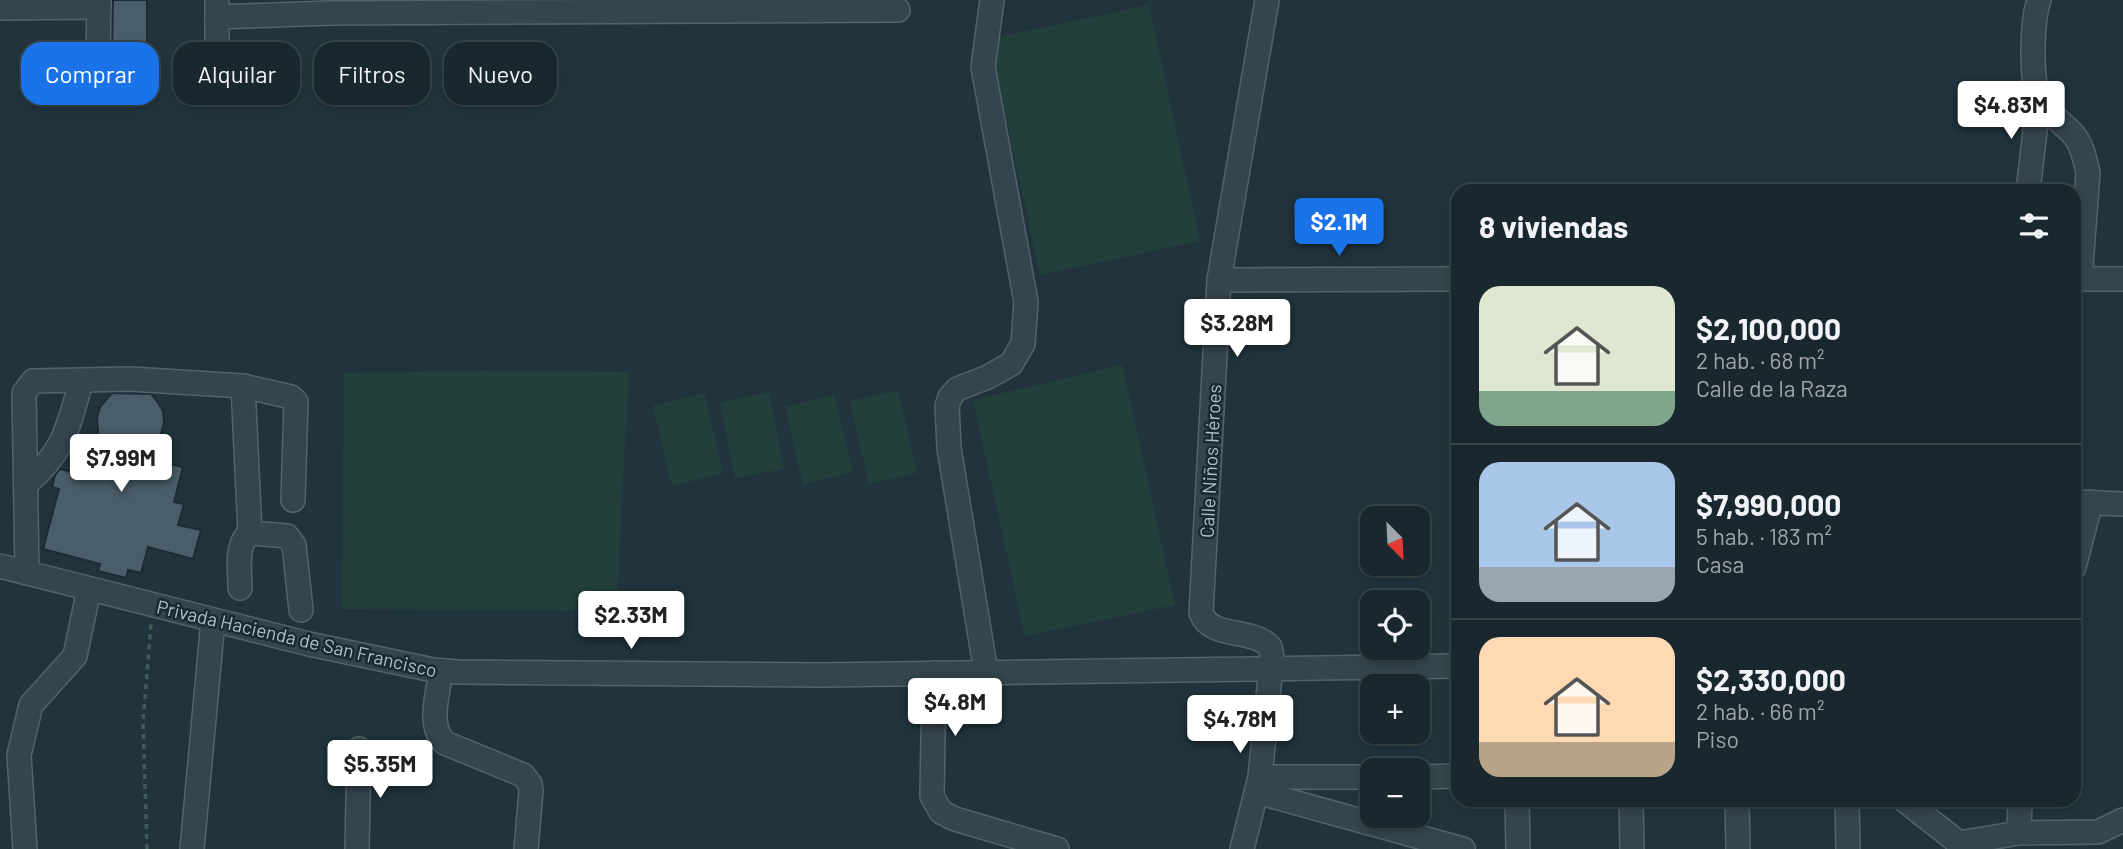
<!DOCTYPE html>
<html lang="es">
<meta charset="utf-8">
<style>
:root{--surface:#19272e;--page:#26333a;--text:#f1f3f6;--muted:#9fa5aa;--line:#37444a;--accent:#1a73e8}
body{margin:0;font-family:Barlow,sans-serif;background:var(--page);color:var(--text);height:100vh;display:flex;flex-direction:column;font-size:26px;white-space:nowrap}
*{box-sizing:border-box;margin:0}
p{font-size:23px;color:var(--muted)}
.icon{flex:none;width:38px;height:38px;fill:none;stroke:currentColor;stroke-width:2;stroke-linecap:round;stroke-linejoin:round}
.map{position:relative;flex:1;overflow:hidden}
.details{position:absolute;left:1451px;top:184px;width:630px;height:623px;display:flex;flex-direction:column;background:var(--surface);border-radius:21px;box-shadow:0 4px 10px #0003,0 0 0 2px var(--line)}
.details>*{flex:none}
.top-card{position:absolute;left:21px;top:42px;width:665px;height:63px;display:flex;gap:14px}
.needle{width:46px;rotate:156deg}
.buttons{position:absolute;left:1360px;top:506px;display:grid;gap:14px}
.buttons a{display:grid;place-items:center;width:70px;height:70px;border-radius:14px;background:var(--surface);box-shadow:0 4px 10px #0003,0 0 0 2px var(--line);font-size:35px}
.price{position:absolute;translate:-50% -60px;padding:0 16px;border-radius:7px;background:#fff;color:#222;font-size:23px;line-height:46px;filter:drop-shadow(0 2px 4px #0008)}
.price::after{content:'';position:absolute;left:50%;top:42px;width:21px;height:16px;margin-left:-10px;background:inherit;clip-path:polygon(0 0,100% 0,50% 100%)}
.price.on{background:var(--accent);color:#fff}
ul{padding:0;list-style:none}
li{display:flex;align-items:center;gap:21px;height:175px;padding:0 28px}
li+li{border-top:2px solid var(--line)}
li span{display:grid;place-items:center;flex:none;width:196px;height:140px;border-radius:21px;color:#555}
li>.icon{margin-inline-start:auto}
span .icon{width:84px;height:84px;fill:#fffc;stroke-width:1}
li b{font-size:30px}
h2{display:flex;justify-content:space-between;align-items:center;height:84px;padding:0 28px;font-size:30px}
.chip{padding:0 24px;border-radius:21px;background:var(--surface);box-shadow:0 4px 10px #0003,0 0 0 2px var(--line);font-size:24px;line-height:63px}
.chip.on{background:var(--accent);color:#fff}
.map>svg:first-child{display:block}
</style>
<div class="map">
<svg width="2123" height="849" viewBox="0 0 2123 849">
<rect width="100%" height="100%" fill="#21343e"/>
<!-- pitch -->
<g fill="#233f3c">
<polygon points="1149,5 1200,241 1040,275 989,39"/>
<polygon points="1122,365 1175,605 1025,636 973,400"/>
<polygon points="482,371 629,372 616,611 342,609 344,373"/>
<polygon points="898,390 917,473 869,484 850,401"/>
<polygon points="769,392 784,469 735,478 720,402"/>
<polygon points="704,393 723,473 672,486 653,406"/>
<polygon points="834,395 853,472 803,484 785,407"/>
</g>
<!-- building -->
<g fill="#4a5e69" stroke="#1c2c34" stroke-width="2">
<polygon points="113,0 147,0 147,71 109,71 112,56"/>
<rect x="22" y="50" width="55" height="26"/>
<polygon points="112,393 151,394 157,401 163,411 164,423 161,434 145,458 183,467 174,502 184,504 178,525 201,530 193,559 148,547 141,573 128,570 126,578 98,571 100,564 43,549 59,489 52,487 55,475 60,469 79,474 88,442 99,445 97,418 100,407"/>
</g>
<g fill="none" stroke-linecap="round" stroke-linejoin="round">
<defs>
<g id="minor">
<polyline points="217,0 217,61"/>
<path d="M2039 0C2032 20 2030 77 2039 97 2046 111 2061 122 2072 133 2082 144 2085 159 2088 173L2080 279"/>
<polyline points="0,8 99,7"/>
<polyline points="217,17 330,13 898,10"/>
<polyline points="98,56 99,0"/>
<polyline points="2028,191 2039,96"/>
<polyline points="2074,279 2123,279"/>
<polyline points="1219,280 1458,279"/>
<polyline points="243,386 250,533"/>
<path d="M26 484C64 452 68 428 81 382"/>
<polyline points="2074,502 2123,504"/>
<polyline points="0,566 309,644 433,670 458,672 822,675 1458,666"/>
<polyline points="2074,567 2091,502"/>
<polyline points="27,573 24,393 33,381 130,379 243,386 291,397 296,402 293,500"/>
<path d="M240 588C240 570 235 544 250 533L287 536 294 545 301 610"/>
<path d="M441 671C438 695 427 725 445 743L523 775 530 784 531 791 526 849"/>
<polyline points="986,672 949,448 947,406 950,397 957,389 988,377 1011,364 1023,344 1026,302 983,67 992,0"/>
<polyline points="934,673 932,796 941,812 955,819 1057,849"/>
<polyline points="1260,777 1372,777"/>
<polyline points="1418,777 1458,776"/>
<polyline points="1257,792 1463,849"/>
<polyline points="1517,800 1518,849"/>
<polyline points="1631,800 1632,849"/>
<polyline points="1737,800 1738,849"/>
<polyline points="1847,800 1848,849"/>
<polyline points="1904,800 1959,843 1972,848"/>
<polyline points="2019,833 2020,800"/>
<polyline points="25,849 19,755 31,705 75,656 89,589"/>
<polyline points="192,849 213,620"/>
<polyline points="357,849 359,749"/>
<path d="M1242 849 1260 777 1272 657 1270 647C1252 627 1212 640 1201 613L1219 280 1267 0"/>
<polyline points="1959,849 1959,843 2019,833 2098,832 2123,820"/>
</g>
</defs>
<!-- minor casing -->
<use href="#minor" stroke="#53626b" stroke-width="26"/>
<!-- path -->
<polyline stroke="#415b58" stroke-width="3.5" stroke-dasharray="5 5" stroke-linecap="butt" points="147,849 143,722 151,624"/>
<!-- minor -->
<use href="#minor" stroke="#35454e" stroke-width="23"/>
</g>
<g text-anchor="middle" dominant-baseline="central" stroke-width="5" stroke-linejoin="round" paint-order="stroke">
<!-- street labels -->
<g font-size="19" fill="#b1bfc9" stroke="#1a2a32">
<text transform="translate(1210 461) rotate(-87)">Calle Niños Héroes</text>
<text transform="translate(297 638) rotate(13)">Privada Hacienda de San Francisco</text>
</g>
</g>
</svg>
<div class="buttons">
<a><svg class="needle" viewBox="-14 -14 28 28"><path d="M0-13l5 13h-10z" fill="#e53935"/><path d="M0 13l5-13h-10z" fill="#9fa5aa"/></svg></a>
<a><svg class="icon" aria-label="locate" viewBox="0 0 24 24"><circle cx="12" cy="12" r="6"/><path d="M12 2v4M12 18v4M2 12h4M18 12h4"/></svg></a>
<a>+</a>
<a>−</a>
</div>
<b class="price" style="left:2011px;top:141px">$4.83M</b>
<b class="price on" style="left:1339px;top:258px">$2.1M</b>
<b class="price" style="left:1237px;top:359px">$3.28M</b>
<b class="price" style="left:121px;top:494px">$7.99M</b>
<b class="price" style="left:631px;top:651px">$2.33M</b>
<b class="price" style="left:955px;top:738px">$4.8M</b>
<b class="price" style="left:1240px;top:755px">$4.78M</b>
<b class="price" style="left:380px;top:800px">$5.35M</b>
<div class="top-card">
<a class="chip on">Comprar</a>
<a class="chip">Alquilar</a>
<a class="chip">Filtros</a>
<a class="chip">Nuevo</a>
</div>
<section class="details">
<h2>8 viviendas<svg class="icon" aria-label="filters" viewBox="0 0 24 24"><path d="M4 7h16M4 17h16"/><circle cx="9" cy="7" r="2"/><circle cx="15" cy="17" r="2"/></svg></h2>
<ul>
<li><span style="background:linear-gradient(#dfe7d0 75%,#7fa58c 0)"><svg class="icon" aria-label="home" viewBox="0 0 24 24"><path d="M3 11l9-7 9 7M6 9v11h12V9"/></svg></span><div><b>$2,100,000</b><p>2 hab. · 68 m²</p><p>Calle de la Raza</p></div></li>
<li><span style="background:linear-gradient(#a9c7e8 75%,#9aa5b1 0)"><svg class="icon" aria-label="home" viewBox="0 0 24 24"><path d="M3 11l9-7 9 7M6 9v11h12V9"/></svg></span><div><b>$7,990,000</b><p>5 hab. · 183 m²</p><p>Casa</p></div></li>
<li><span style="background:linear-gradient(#ffd9b3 75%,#b9a48a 0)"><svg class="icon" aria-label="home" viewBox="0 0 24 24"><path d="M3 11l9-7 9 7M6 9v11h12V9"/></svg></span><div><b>$2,330,000</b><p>2 hab. · 66 m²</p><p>Piso</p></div></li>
</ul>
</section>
</div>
